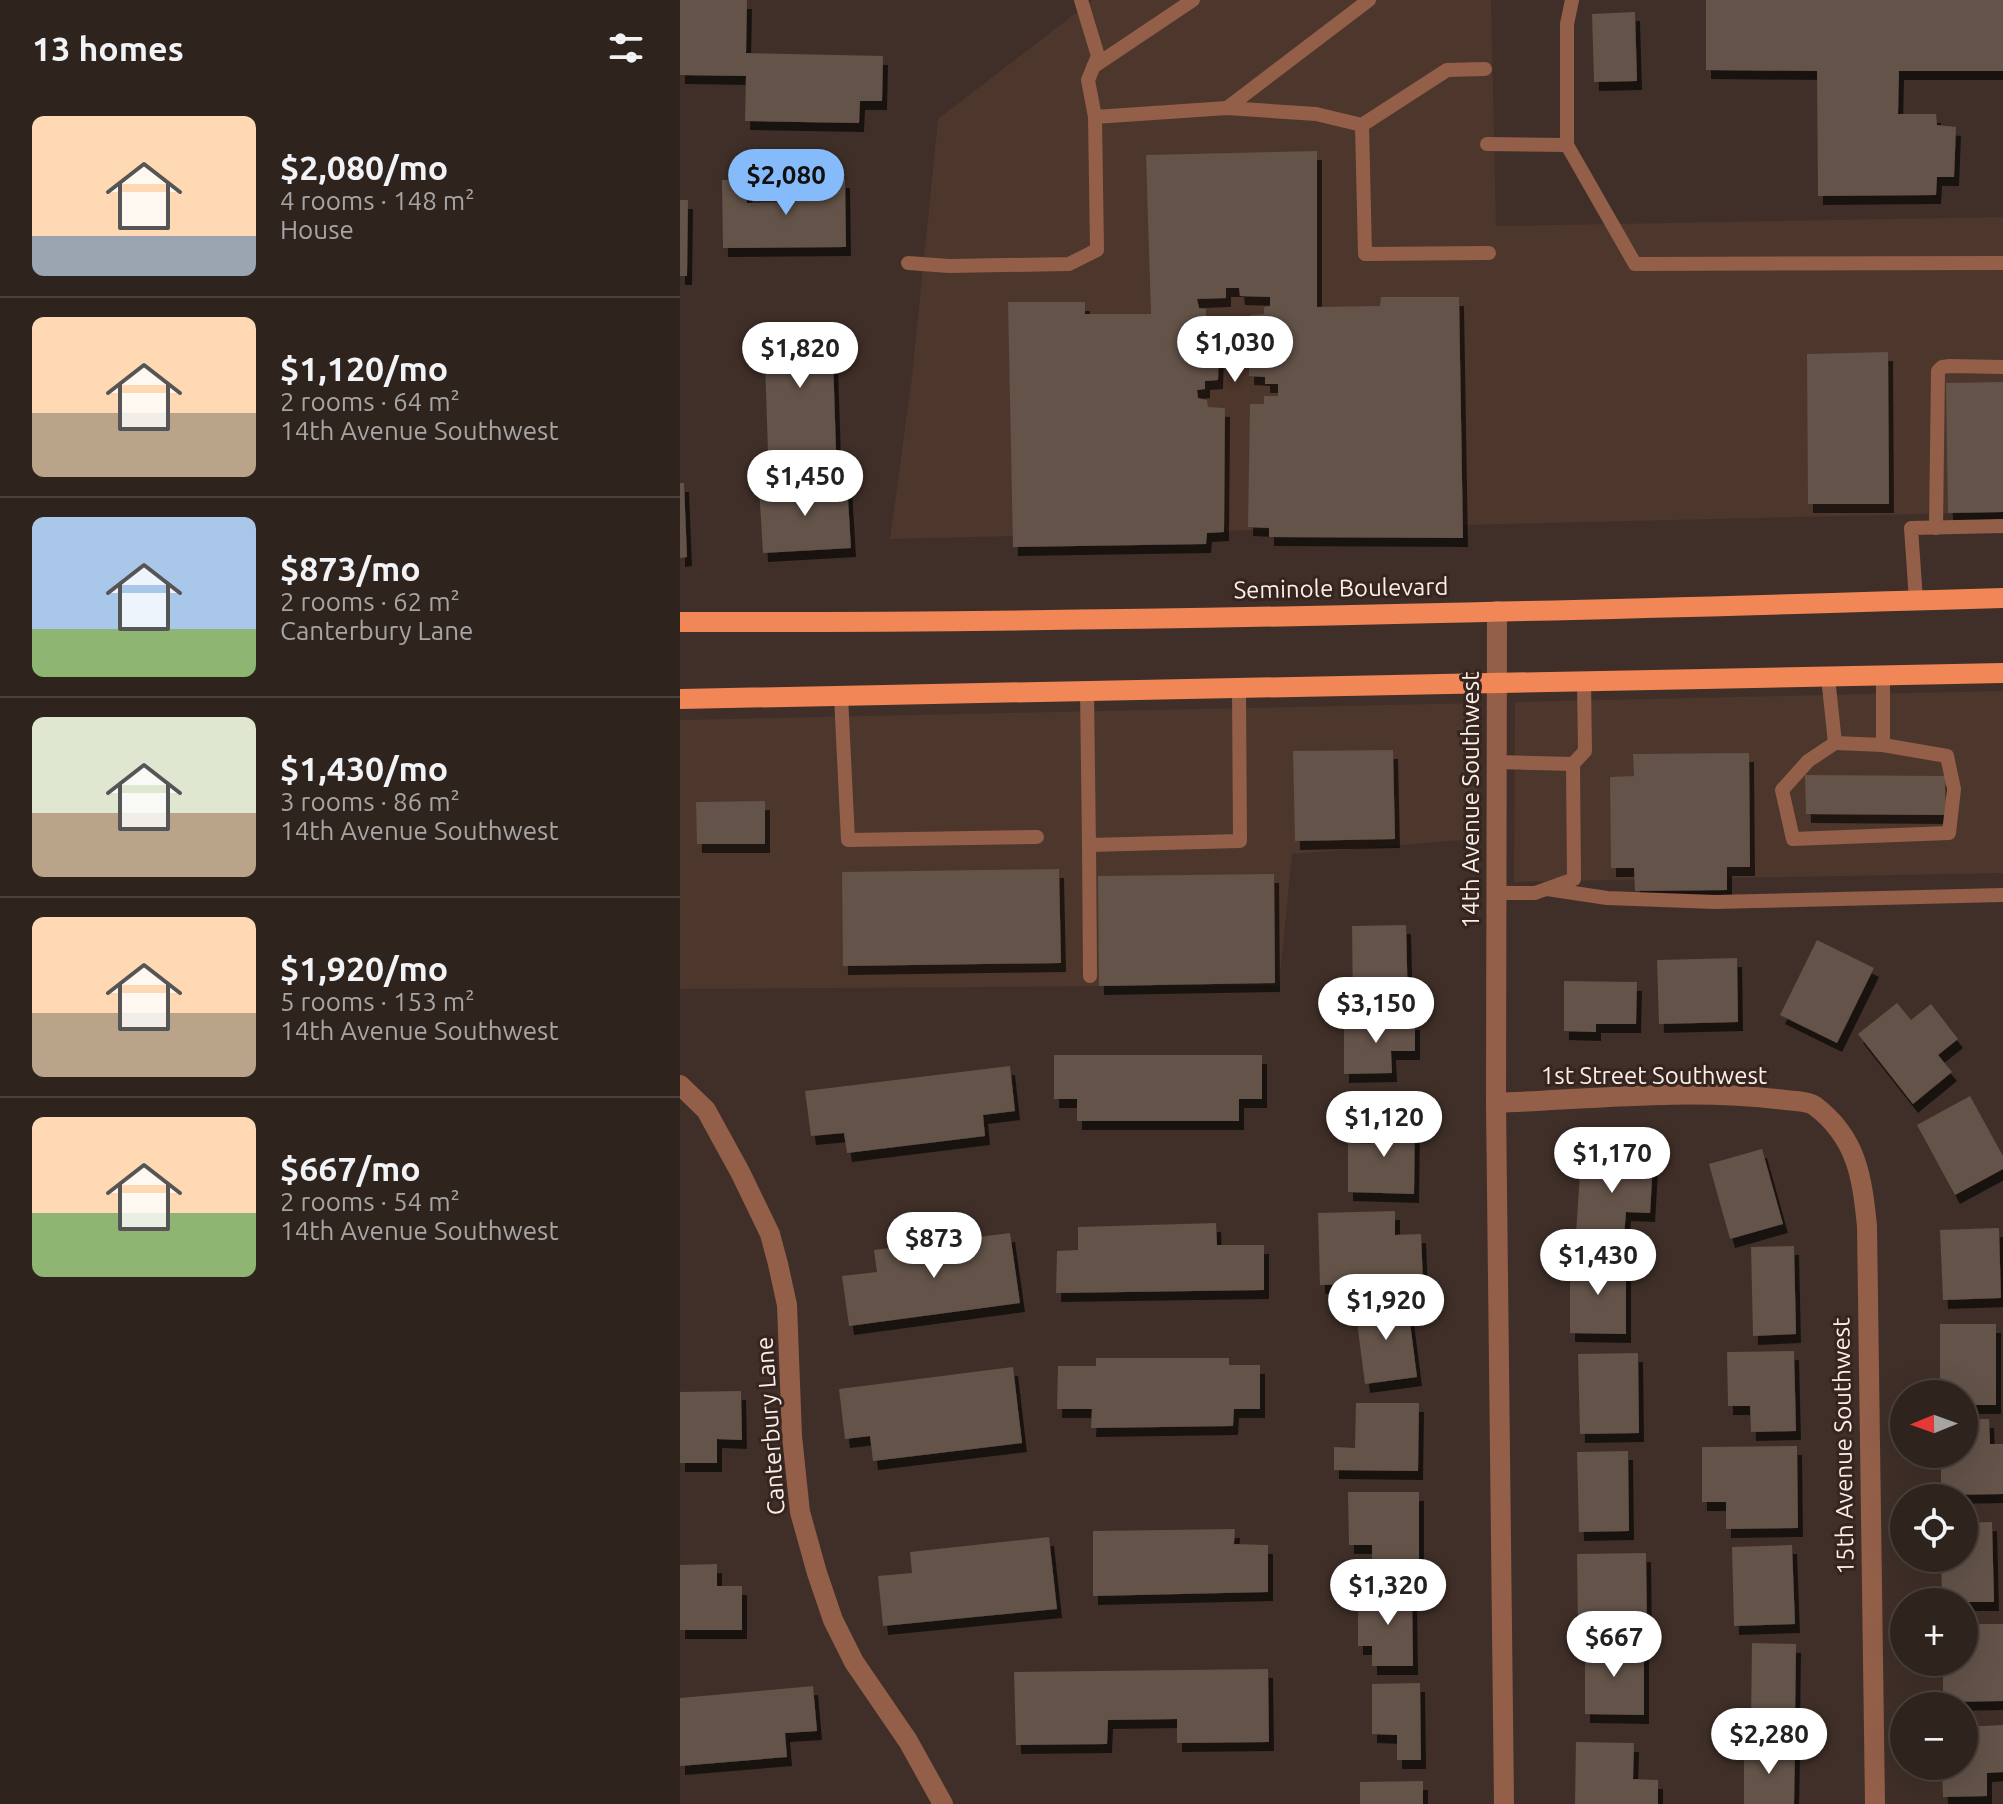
<!DOCTYPE html>
<meta charset="utf-8">
<style>
:root{--surface:#2f231e;--page:#3b2f2b;--text:#f1f3f6;--muted:#a7a4a4;--line:#4a403c;--accent:#86bbfb}
body{margin:0;font-family:Ubuntu,sans-serif;background:var(--page);color:var(--text);height:100vh;display:flex;flex-direction:column;font-size:30px;white-space:nowrap}
*{box-sizing:border-box;margin:0}
p{font-size:26px;color:var(--muted)}
.icon{flex:none;width:44px;height:44px;fill:none;stroke:currentColor;stroke-width:2;stroke-linecap:round;stroke-linejoin:round}
.map{position:relative;flex:1;overflow:hidden}
.sheet{display:flex;flex-direction:column;background:var(--surface);width:680px}
.sheet>*{flex:none}
.needle{width:52px;rotate:269deg}
.fabs{position:absolute;left:1210px;top:1380px;display:grid;gap:16px}
.fabs a{display:grid;place-items:center;width:88px;height:88px;border-radius:50%;background:var(--surface);box-shadow:0 8px 32px #0002,0 0 0 2px var(--line);font-size:40px}
.price{position:absolute;translate:-50% -68px;padding:0 18px;border-radius:28px;background:#fff;color:#222;font-size:26px;line-height:52px;filter:drop-shadow(0 2px 4px #0008)}
.price::after{content:'';position:absolute;left:50%;top:48px;width:24px;height:18px;margin-left:-12px;background:inherit;clip-path:polygon(0 0,100% 0,50% 100%)}
.price.current{background:var(--accent);color:#111}
ul{padding:0;list-style:none}
li{display:flex;align-items:center;gap:24px;height:200px;padding:0 32px}
li+li{border-top:2px solid var(--line)}
li span{display:grid;place-items:center;flex:none;width:224px;height:160px;border-radius:12px;color:#555}
li>.icon{margin-inline-start:auto}
span .icon{width:96px;height:96px;fill:#fffc;stroke-width:1}
li b{font-size:34px}
h2{display:flex;justify-content:space-between;align-items:center;height:96px;padding:0 32px;font-size:34px}
main{display:flex;flex:1;min-height:0}
.map>svg:first-child{display:block}
</style>
<main>
<section class="sheet">
<h2>13 homes<svg class="icon" aria-label="filters" viewBox="0 0 24 24"><path d="M4 7h16M4 17h16"/><circle cx="9" cy="7" r="2"/><circle cx="15" cy="17" r="2"/></svg></h2>
<ul>
<li><span style="background:linear-gradient(#ffd9b3 75%,#9aa5b1 0)"><svg class="icon" aria-label="home" viewBox="0 0 24 24"><path d="M3 11l9-7 9 7M6 9v11h12V9"/></svg></span><div><b>$2,080/mo</b><p>4 rooms · 148 m²</p><p>House</p></div></li>
<li><span style="background:linear-gradient(#ffd9b3 60%,#b9a48a 0)"><svg class="icon" aria-label="home" viewBox="0 0 24 24"><path d="M3 11l9-7 9 7M6 9v11h12V9"/></svg></span><div><b>$1,120/mo</b><p>2 rooms · 64 m²</p><p>14th Avenue Southwest</p></div></li>
<li><span style="background:linear-gradient(#a9c7e8 70%,#8fb573 0)"><svg class="icon" aria-label="home" viewBox="0 0 24 24"><path d="M3 11l9-7 9 7M6 9v11h12V9"/></svg></span><div><b>$873/mo</b><p>2 rooms · 62 m²</p><p>Canterbury Lane</p></div></li>
<li><span style="background:linear-gradient(#dfe7d0 60%,#b9a48a 0)"><svg class="icon" aria-label="home" viewBox="0 0 24 24"><path d="M3 11l9-7 9 7M6 9v11h12V9"/></svg></span><div><b>$1,430/mo</b><p>3 rooms · 86 m²</p><p>14th Avenue Southwest</p></div></li>
<li><span style="background:linear-gradient(#ffd9b3 60%,#b9a48a 0)"><svg class="icon" aria-label="home" viewBox="0 0 24 24"><path d="M3 11l9-7 9 7M6 9v11h12V9"/></svg></span><div><b>$1,920/mo</b><p>5 rooms · 153 m²</p><p>14th Avenue Southwest</p></div></li>
<li><span style="background:linear-gradient(#ffd9b3 60%,#8fb573 0)"><svg class="icon" aria-label="home" viewBox="0 0 24 24"><path d="M3 11l9-7 9 7M6 9v11h12V9"/></svg></span><div><b>$667/mo</b><p>2 rooms · 54 m²</p><p>14th Avenue Southwest</p></div></li>
</ul>
</section>
<div class="map">
<svg width="1323" height="1804" viewBox="0 0 1323 1804">
<defs>
<filter id="shadow"><feDropShadow dx="5" dy="9" stdDeviation="0" flood-color="#0009"/></filter>
</defs>
<rect width="100%" height="100%" fill="#3f2f28"/>
<!-- built -->
<g fill="#4d362c">
<polygon points="413,0 811,0 816,226 1323,217 1323,512 210,539 232,377 258,119"/>
<polygon points="1323,691 1323,873 834,882 835,702"/>
<polygon points="798,703 797,849 795,839 612,854 599,985 0,989 0,720"/>
</g>
<!-- building -->
<g fill="#64524a" filter="url(#shadow)">
<polygon points="0,0 67,0 66,53 203,56 202,101 180,101 179,123 65,121 66,76 0,75"/>
<polygon points="1026,0 1323,0 1323,71 1219,71 1218,114 1256,114 1257,125 1276,127 1274,177 1257,177 1256,195 1138,196 1137,71 1026,70"/>
<polygon points="955,12 957,81 914,82 912,14"/>
<polygon points="637,151 637,307 700,306 701,297 779,297 783,538 589,537 589,528 568,527 570,404 584,404 584,396 598,396 598,384 585,384 585,377 569,376 570,315 584,314 584,307 590,306 590,297 560,296 559,288 546,288 546,298 517,299 519,308 526,309 526,316 540,316 538,380 525,381 525,389 517,390 518,398 527,400 528,407 545,408 544,532 527,533 526,544 333,547 328,302 405,302 405,314 471,314 466,155"/>
<polygon points="116,179 165,179 166,247 43,248 42,180 67,180 67,203 116,202"/>
<polygon points="0,200 8,200 7,276 0,276"/>
<polygon points="152,327 156,451 88,453 84,329"/>
<polygon points="1208,352 1209,504 1128,504 1127,354"/>
<polygon points="1323,382 1323,512 1268,513 1266,383"/>
<polygon points="167,482 171,548 83,553 79,487"/>
<polygon points="0,483 4,483 7,557 0,558"/>
<polygon points="713,750 715,839 615,841 613,751"/>
<polygon points="1069,753 1070,867 1047,867 1047,890 955,891 954,868 931,868 930,777 954,776 953,754"/>
<polygon points="1125,775 1265,776 1266,815 1126,814"/>
<polygon points="85,801 85,844 17,844 16,802"/>
<polygon points="379,869 381,963 163,966 162,872"/>
<polygon points="594,874 595,983 419,986 418,876"/>
<polygon points="726,925 728,1006 673,1007 672,926"/>
<polygon points="1137,940 1194,968 1157,1043 1100,1015"/>
<polygon points="1057,958 1058,1022 979,1024 977,960"/>
<polygon points="884,981 957,982 956,1024 916,1024 916,1032 884,1031"/>
<polygon points="1217,1003 1231,1020 1251,1004 1278,1039 1258,1055 1272,1072 1233,1104 1178,1034"/>
<polygon points="664,1021 735,1021 735,1051 711,1051 712,1073 664,1074"/>
<polygon points="374,1055 582,1055 582,1099 559,1099 559,1121 397,1121 397,1099 374,1099"/>
<polygon points="330,1066 335,1111 303,1115 305,1136 167,1153 164,1133 131,1136 125,1091"/>
<polygon points="1290,1096 1323,1156 1323,1169 1275,1195 1237,1125"/>
<polygon points="691,1119 735,1120 734,1194 668,1192 668,1143 691,1144"/>
<polygon points="1082,1149 1103,1224 1050,1239 1029,1164"/>
<polygon points="901,1158 973,1163 970,1213 946,1212 944,1237 896,1234"/>
<polygon points="715,1211 715,1235 741,1234 743,1282 640,1285 638,1213"/>
<polygon points="536,1223 537,1245 584,1245 584,1290 376,1293 377,1251 398,1250 398,1227"/>
<polygon points="1319,1228 1321,1298 1263,1300 1260,1230"/>
<polygon points="330,1233 340,1303 169,1326 162,1276 197,1272 194,1250"/>
<polygon points="1114,1246 1116,1334 1073,1336 1071,1247"/>
<polygon points="890,1260 946,1261 946,1334 890,1333"/>
<polygon points="727,1299 737,1377 685,1384 675,1306"/>
<polygon points="1260,1324 1316,1324 1316,1405 1284,1405 1284,1394 1260,1394"/>
<polygon points="1114,1351 1116,1431 1071,1432 1070,1406 1048,1406 1047,1352"/>
<polygon points="958,1353 959,1433 900,1434 898,1354"/>
<polygon points="416,1358 549,1358 549,1365 580,1365 580,1409 554,1409 553,1426 411,1428 412,1409 377,1409 378,1366 416,1366"/>
<polygon points="333,1367 342,1443 193,1461 190,1436 165,1439 159,1389"/>
<polygon points="61,1391 62,1440 37,1439 37,1463 0,1463 0,1392"/>
<polygon points="676,1403 739,1403 738,1471 654,1470 654,1447 675,1448"/>
<polygon points="1284,1419 1309,1419 1310,1444 1323,1444 1323,1494 1261,1495 1261,1454 1284,1454"/>
<polygon points="1117,1446 1118,1528 1046,1529 1046,1502 1022,1502 1022,1447"/>
<polygon points="948,1451 949,1531 899,1532 897,1452"/>
<polygon points="668,1492 739,1492 739,1571 692,1571 692,1545 669,1545"/>
<polygon points="1312,1522 1314,1602 1262,1602 1261,1558 1284,1558 1284,1523"/>
<polygon points="555,1529 554,1544 588,1545 588,1592 413,1596 413,1531"/>
<polygon points="369,1537 377,1609 203,1626 198,1576 232,1573 230,1552"/>
<polygon points="1112,1545 1115,1624 1054,1626 1052,1547"/>
<polygon points="966,1553 967,1630 898,1631 897,1554"/>
<polygon points="37,1564 37,1586 62,1586 62,1630 0,1630 0,1565"/>
<polygon points="690,1589 732,1589 733,1666 692,1666 692,1646 678,1646 678,1611 690,1611"/>
<polygon points="1284,1624 1323,1624 1323,1701 1263,1702 1263,1662 1284,1662"/>
<polygon points="905,1643 964,1644 964,1715 905,1714"/>
<polygon points="1072,1643 1116,1644 1115,1719 1071,1719"/>
<polygon points="588,1669 589,1742 497,1743 497,1719 428,1720 427,1744 336,1745 334,1672"/>
<polygon points="740,1683 741,1760 717,1760 717,1735 692,1734 692,1684"/>
<polygon points="133,1686 137,1731 105,1733 107,1757 0,1766 0,1698"/>
<polygon points="1323,1725 1323,1772 1307,1773 1307,1796 1263,1797 1262,1766 1284,1766 1284,1727"/>
<polygon points="896,1742 954,1743 953,1779 978,1780 978,1804 895,1804"/>
<polygon points="1064,1748 1115,1748 1114,1804 1064,1804"/>
<polygon points="743,1781 743,1804 680,1804 680,1782"/>
</g>
<g fill="none" stroke-linecap="round" stroke-linejoin="round">
<!-- service -->
<g stroke="#935f49" stroke-width="14">
<polyline points="892,0 887,24 887,145 955,264 1323,263"/>
<polyline points="413,67 513,0"/>
<polyline points="547,108 689,0"/>
<polyline points="415,117 547,108 636,114 682,125 767,70 805,69"/>
<polyline points="682,125 685,254 809,253"/>
<polyline points="807,144 887,145"/>
<polyline points="228,263 269,266 389,264 417,250 415,117 408,80 418,56 401,0"/>
<polyline points="1256,528 1258,371 1262,367 1270,366 1323,367"/>
<polyline points="1236,600 1231,528 1323,526"/>
<polyline points="1148,677 1155,743 1128,761 1102,790 1113,839 1269,833 1274,789 1267,756 1203,745 1203,675"/>
<polyline points="407,692 409,845 560,841 559,689"/>
<polyline points="161,696 168,840 357,837"/>
<polyline points="1155,743 1203,745"/>
<polyline points="816,762 893,764"/>
<polyline points="409,845 410,976"/>
<polyline points="867,889 927,898 1035,902 1323,895"/>
<polyline points="816,893 855,893 894,879 893,764 905,751 904,682"/>
</g>
<!-- minor -->
<g stroke="#935f49" stroke-width="20">
<polyline points="817,611 816,1103 824,1804"/>
<polyline points="0,1085 26,1110 60,1172 90,1234 98,1264 107,1305 112,1436 120,1512 137,1573 153,1620 174,1662 228,1741 263,1804"/>
<path d="M816 1103C911 1099 1010 1088 1105 1100 1114 1101 1128 1101 1135 1106 1177 1138 1182 1177 1187 1226L1195 1804"/>
</g>
<!-- primary -->
<g stroke="#f18657" stroke-width="20">
<path d="M0 622C441 623 882 611 1323 598"/>
<polyline points="0,699 1323,673"/>
</g>
</g>
<g text-anchor="middle" dominant-baseline="central" stroke-width="6" stroke-linejoin="round" paint-order="stroke">
<!-- street labels -->
<g font-size="24" fill="#f9eee9" stroke="#35251e">
<text transform="translate(661 588) rotate(-1)">Seminole Boulevard</text>
<text transform="translate(790 800) rotate(-90)">14th Avenue Southwest</text>
<text x="974" y="1075">1st Street Southwest</text>
<text transform="translate(90 1426) rotate(-94)">Canterbury Lane</text>
<text transform="translate(1163 1446) rotate(-91)">15th Avenue Southwest</text>
</g>
</g>
</svg>
<div class="fabs">
<a><svg class="needle" viewBox="-14 -14 28 28"><path d="M0-13l5 13h-10z" fill="#e53935"/><path d="M0 13l5-13h-10z" fill="#a7a4a4"/></svg></a>
<a><svg class="icon" aria-label="locate" viewBox="0 0 24 24"><circle cx="12" cy="12" r="6"/><path d="M12 2v4M12 18v4M2 12h4M18 12h4"/></svg></a>
<a>+</a>
<a>−</a>
</div>
<b class="price current" style="left:106px;top:217px">$2,080</b>
<b class="price" style="left:555px;top:384px">$1,030</b>
<b class="price" style="left:120px;top:390px">$1,820</b>
<b class="price" style="left:125px;top:518px">$1,450</b>
<b class="price" style="left:696px;top:1045px">$3,150</b>
<b class="price" style="left:704px;top:1159px">$1,120</b>
<b class="price" style="left:932px;top:1195px">$1,170</b>
<b class="price" style="left:254px;top:1280px">$873</b>
<b class="price" style="left:918px;top:1297px">$1,430</b>
<b class="price" style="left:706px;top:1342px">$1,920</b>
<b class="price" style="left:708px;top:1627px">$1,320</b>
<b class="price" style="left:934px;top:1679px">$667</b>
<b class="price" style="left:1089px;top:1776px">$2,280</b>
</div>
</main>
